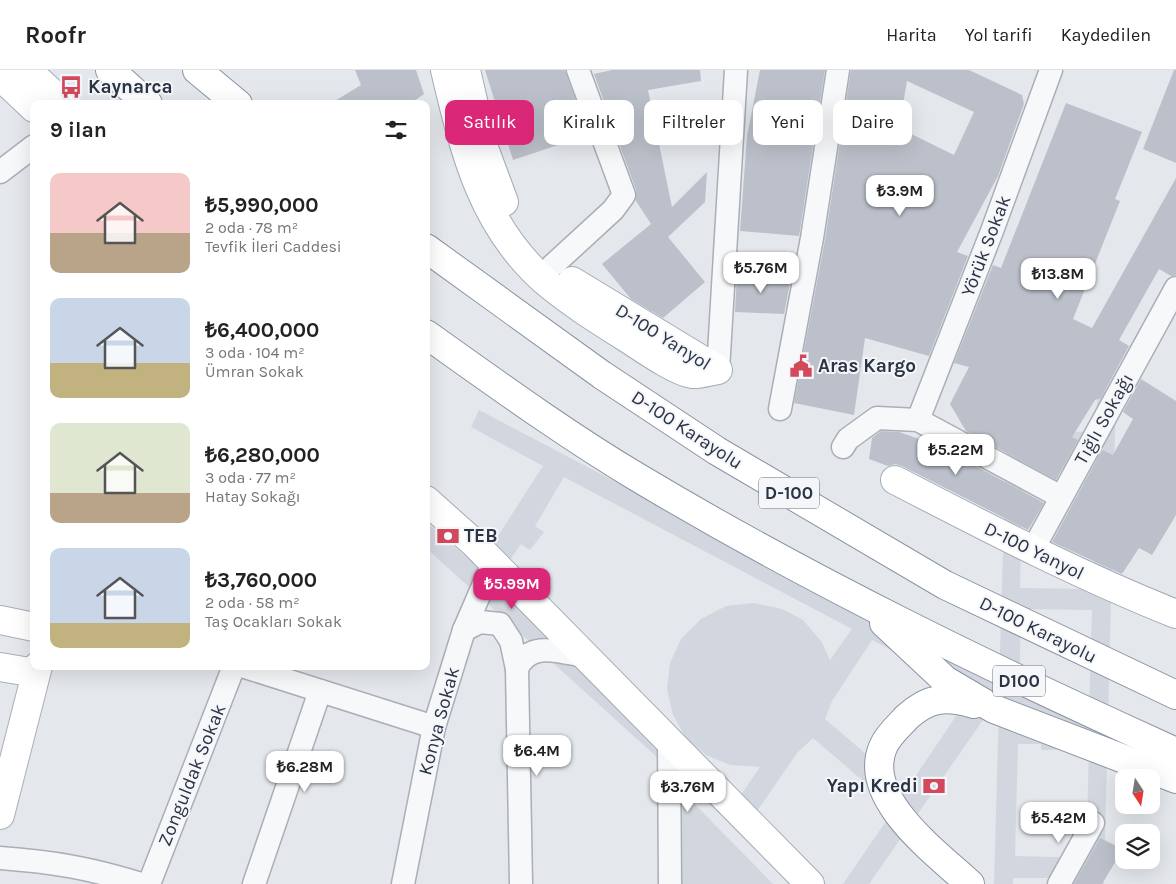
<!DOCTYPE html>
<html lang="tr">
<meta charset="utf-8">
<style>
:root{--surface:#fff;--page:#f6f6f6;--text:#222;--muted:#767676;--line:#e0e0e0;--accent:#db2777}
body{margin:0;font-family:Karla,sans-serif;background:var(--page);color:var(--text);height:100vh;display:flex;flex-direction:column;font-size:19px;white-space:nowrap}
*{box-sizing:border-box;margin:0}
p{font-size:16px;color:var(--muted)}
.icon{flex:none;width:28px;height:28px;fill:none;stroke:currentColor;stroke-width:2;stroke-linecap:round;stroke-linejoin:round}
.map{position:relative;flex:1;overflow:hidden}
.drawer{position:absolute;left:30px;top:30px;width:400px;height:570px;display:flex;flex-direction:column;background:var(--surface);border-radius:10px;box-shadow:0 5px 20px #0002}
.drawer>*{flex:none}
.banner{position:absolute;left:445px;top:30px;width:475px;height:45px;display:flex;gap:10px}
.needle{width:32px;rotate:168deg}
.buttons{position:absolute;left:1115px;top:699px;display:grid;gap:10px}
.buttons a{display:grid;place-items:center;width:45px;height:45px;border-radius:10px;background:var(--surface);box-shadow:0 5px 20px #0002;font-size:25px}
.price{position:absolute;translate:-50% -42px;padding:0 11px;border-radius:10px;background:#fff;color:#222;font-size:16px;line-height:32px;filter:drop-shadow(0 1px 2px #0008)}
.price::after{content:'';position:absolute;left:50%;top:30px;width:15px;height:11px;margin-left:-8px;background:inherit;clip-path:polygon(0 0,100% 0,50% 100%)}
.price.selected{background:var(--accent);color:#fff}
ul{padding:0;list-style:none}
li{display:flex;align-items:center;gap:15px;height:125px;padding:0 20px}
li span{display:grid;place-items:center;flex:none;width:140px;height:100px;border-radius:10px;color:#555}
li>.icon{margin-inline-start:auto}
span .icon{width:60px;height:60px;fill:#fffc;stroke-width:1}
li b{font-size:21px}
h2{display:flex;justify-content:space-between;align-items:center;height:60px;padding:0 20px;font-size:21px}
.tag{padding:0 18px;border-radius:10px;background:var(--surface);box-shadow:0 5px 20px #0002;font-size:18px;line-height:45px}
.tag.selected{background:var(--accent);color:#fff}
header{display:flex;align-items:center;gap:30px;box-sizing:border-box;height:70px;padding:0 25px;background:var(--surface);border-bottom:1px solid var(--line)}
header strong{font-size:24px}
nav{display:flex;gap:28px;margin-inline-start:auto;font-size:18px}
.map>svg:first-child{display:block}
</style>
<header>
<strong>Roofr</strong>
<nav><a>Harita</a><a>Yol tarifi</a><a>Kaydedilen</a></nav>
</header>
<div class="map">
<svg width="1176" height="814" viewBox="0 0 1176 814">
<rect width="100%" height="100%" fill="#e4e7ec"/>
<!-- built -->
<g fill="#d2d6de" fill-rule="evenodd">
<path d="M1008 319 1024 361 1095 362 1098 322H1116L1104 814H1060L1063 808H1013V814H994L999 637 994 634 869 814H843L895 738 813 668 797 683 753 747 826 814H797L426 478V452L478 497 543 396 471 357 479 340 999 613ZM1023 381 1049 396H1071V383L1096 384 1093 519 1020 518ZM564 407 852 559 830 590 821 571 803 550 782 539 754 533 726 536 701 549 681 569 670 593 667 619 673 645 686 668 706 685 730 695 760 697 736 732 494 513 521 474 530 480 544 462 535 456ZM1021 539 1092 540 1089 646 1043 636 1019 623ZM872 570 972 622 907 719 825 649 832 631ZM1018 674H1041V680L1089 679 1086 788 1015 786Z"/>
<polygon points="675,714 773,814 680,814"/>
</g>
<!-- building -->
<g fill="#bbc0ca" fill-rule="evenodd">
<polygon points="355,0 416,0 424,24 410,34 330,34 361,15"/>
<polygon points="485,0 565,0 588,65 513,90"/>
<polygon points="612,0 700,0 701,11 648,20 672,137 707,102 705,132 668,167 705,212 663,248 631,229 602,194 651,154 636,131 636,120 594,4"/>
<polygon points="760,0 825,0 799,166 740,161 747,66"/>
<path d="M851 0H969L1022 25 1024 34 998 106 957 182 968 186 929 286 865 268 854 345 794 333 825 170ZM907 11 974 42 954 85 899 58Z"/>
<polygon points="1174,0 1176,0 1176,93 1143,79"/>
<polygon points="1066,33 1142,62 1115,129 1120,131 1073,249 1092,258 1176,108 1176,205 1171,206 1159,199 1119,270 1129,276 1101,328 1095,330 1072,367 1078,370 1056,410 966,361 950,334 969,297 954,293 993,195 1001,198"/>
<polygon points="737,203 791,208 784,244 735,242"/>
<polygon points="1141,309 1176,331 1176,445 1152,485 1139,478 1122,504 1052,472 1102,380 1113,385 1133,349 1123,342"/>
<polygon points="881,361 899,362 939,376 1044,433 1028,460 902,396 895,394 888,396 869,389 872,368"/>
<polygon points="1100,768 1123,779 1102,814 1074,814"/>
</g>
<g fill="none" stroke-linecap="round" stroke-linejoin="round">
<defs>
<g id="street">
<polyline points="0,102 34,76"/>
<polyline points="552,196 613,140 624,125 578,0"/>
<polyline points="718,300 736,0"/>
<polyline points="780,339 812,168 838,0"/>
<polyline points="918,350 992,161 1051,0"/>
<polyline points="843,377 848,369 877,348 918,350 1061,427"/>
<polyline points="1032,481 1176,218"/>
<polyline points="464,560 480,552 500,554 511,571 517,599"/>
<polyline points="242,596 434,657"/>
<polyline points="669,672 670,814"/>
<path d="M0 788C53 792 90 798 141 814"/>
<polyline points="149,814 234,596"/>
<polyline points="254,814 320,621"/>
<polyline points="403,814 434,657 464,560 493,493"/>
<path d="M521 814 517 599C529 570 560 582 584 586"/>
<polyline points="1059,814 1093,753"/>
</g>
<g id="secondary">
<polyline points="0,550 34,557"/>
<polyline points="0,597 36,603"/>
<polyline points="0,745 38,596"/>
</g>
<g id="primary">
<polyline points="27,0 64,34"/>
<path d="M445 0C464 80 481 156 547 213 571 233 598 250 625 267 641 277 674 301 692 304 699 305 710 301 718 300"/>
<polyline points="466,0 484,78 504,132"/>
<polyline points="0,6 34,38"/>
<polyline points="572,211 717,299"/>
<path d="M895 410C988 458 1078 505 1176 544"/>
<polyline points="426,430 473,472 810,814"/>
</g>
<g id="highway">
<polyline points="110,0 148,34"/>
<polyline points="197,0 238,34"/>
<polyline points="426,178 602,305 717,381 945,515 1176,625"/>
<path d="M426 264C495 313 565 364 637 407 811 511 992 599 1176 682"/>
<polyline points="884,553 945,610 994,639 1176,709"/>
<path d="M970 814C938 784 861 729 883 677 888 665 899 656 907 647 929 627 946 626 974 634"/>
</g>
</defs>
<!-- street casing -->
<use href="#street" stroke="#a9aeb7" stroke-width="25"/>
<!-- secondary casing -->
<use href="#secondary" stroke="#a9aeb7" stroke-width="30"/>
<!-- primary casing -->
<use href="#primary" stroke="#a3abb8" stroke-width="30"/>
<!-- highway casing -->
<use href="#highway" stroke="#8b94a3" stroke-width="30"/>
<!-- street -->
<use href="#street" stroke="#f7f8fa" stroke-width="22"/>
<!-- secondary -->
<use href="#secondary" stroke="#fff" stroke-width="28"/>
<!-- primary -->
<use href="#primary" stroke="#fff" stroke-width="28"/>
<!-- highway -->
<use href="#highway" stroke="#fff" stroke-width="28"/>
</g>
<!-- icons -->
<defs>
<symbol id="bus-bare" viewBox="-9 -9 18 18"><path d="M-5-6H5V4H4V6H2V4H-2V6H-4V4H-5ZM-3.5-4V0h7V-4ZM-3.5 1.2v1.5H-2V1.2ZM2 1.2v1.5H3.5V1.2Z" fill="#d1495b" stroke="#f4f6f9" stroke-width="2.5" paint-order="stroke"/></symbol>
<symbol id="civic-bare" viewBox="-9 -9 18 18"><path d="M-.6-6.5H3V-4.5H.6V-3L4-1V1h2V6H-6V1h2V-1L-.6-3ZM-1.2 2.5V6h2.4V2.5Z" fill="#d1495b" stroke="#f4f6f9" stroke-width="2.5" paint-order="stroke"/></symbol>
<symbol id="bank-bare" viewBox="-9 -9 18 18"><path d="M-6-4H6V4H-6ZM0-2.3a2.3 2.3 0 1 0 0 4.6a2.3 2.3 0 1 0 0-4.6Z" fill="#d1495b" stroke="#f4f6f9" stroke-width="2.5" paint-order="stroke"/></symbol>
</defs>
<g fill-rule="evenodd">
<use href="#bus-bare" x="55" y="1" width="32" height="32"/>
<use href="#civic-bare" x="785" y="280" width="32" height="32"/>
<use href="#bank-bare" x="432" y="450" width="32" height="32"/>
<use href="#bank-bare" x="918" y="700" width="32" height="32"/>
</g>
<g text-anchor="middle" dominant-baseline="central" stroke-width="4" stroke-linejoin="round" paint-order="stroke">
<!-- shield labels -->
<g fill="#f4f6f9" stroke="#676e7b" stroke-width="1">
<rect x="759" y="407.5" width="60" height="31" rx="4"/>
<rect x="993" y="595.5" width="52" height="31" rx="4"/>
</g>
<g font-size="18" font-weight="bold" fill="#2b3445">
<text x="789" y="423">D-100</text>
<text x="1019" y="611">D100</text>
</g>
<!-- poi labels -->
<g font-size="19" font-weight="bold" fill="#2b3445" stroke="#f4f6f9" text-anchor="start">
<text x="88" y="17">Kaynarca</text>
<text x="818" y="296">Aras Kargo</text>
<text x="464" y="466">TEB</text>
<text x="918" y="716" text-anchor="end">Yapı Kredi</text>
</g>
<!-- street labels -->
<g font-size="19" fill="#2b3445" stroke="#f4f6f9">
<text transform="translate(986 176) rotate(-69)">Yörük Sokak</text>
<text transform="translate(663 267) rotate(32)">D-100 Yanyol</text>
<text transform="translate(1104 349) rotate(-61)">Tığlı Sokağı</text>
<text transform="translate(687 360) rotate(33)">D-100 Karayolu</text>
<text transform="translate(1034 481) rotate(26)">D-100 Yanyol</text>
<text transform="translate(1038 560) rotate(26)">D-100 Karayolu</text>
<text transform="translate(439 651) rotate(-75)">Konya Sokak</text>
<text transform="translate(192 705) rotate(-68)">Zonguldak Sokak</text>
</g>
</g>
</svg>
<div class="buttons">
<a><svg class="needle" viewBox="-14 -14 28 28"><path d="M0-13l5 13h-10z" fill="#e53935"/><path d="M0 13l5-13h-10z" fill="#767676"/></svg></a>
<a><svg class="icon" aria-label="layers" viewBox="0 0 24 24"><path d="M12 4l9 5-9 5-9-5zM3 14l9 5 9-5"/></svg></a>
</div>
<b class="price" style="left:900px;top:147px">₺3.9M</b>
<b class="price" style="left:761px;top:224px">₺5.76M</b>
<b class="price" style="left:1058px;top:230px">₺13.8M</b>
<b class="price" style="left:956px;top:406px">₺5.22M</b>
<b class="price selected" style="left:512px;top:540px">₺5.99M</b>
<b class="price" style="left:537px;top:707px">₺6.4M</b>
<b class="price" style="left:305px;top:723px">₺6.28M</b>
<b class="price" style="left:688px;top:743px">₺3.76M</b>
<b class="price" style="left:1059px;top:774px">₺5.42M</b>
<div class="banner">
<a class="tag selected">Satılık</a>
<a class="tag">Kiralık</a>
<a class="tag">Filtreler</a>
<a class="tag">Yeni</a>
<a class="tag">Daire</a>
</div>
<section class="drawer">
<h2>9 ilan<svg class="icon" aria-label="filters" viewBox="0 0 24 24"><path d="M4 7h16M4 17h16"/><circle cx="9" cy="7" r="2"/><circle cx="15" cy="17" r="2"/></svg></h2>
<ul>
<li><span style="background:linear-gradient(#f6c9c9 60%,#b9a48a 0)"><svg class="icon" aria-label="home" viewBox="0 0 24 24"><path d="M3 11l9-7 9 7M6 9v11h12V9"/></svg></span><div><b>₺5,990,000</b><p>2 oda · 78 m²</p><p>Tevfik İleri Caddesi</p></div></li>
<li><span style="background:linear-gradient(#c9d6e8 65%,#c2b280 0)"><svg class="icon" aria-label="home" viewBox="0 0 24 24"><path d="M3 11l9-7 9 7M6 9v11h12V9"/></svg></span><div><b>₺6,400,000</b><p>3 oda · 104 m²</p><p>Ümran Sokak</p></div></li>
<li><span style="background:linear-gradient(#dfe7d0 70%,#b9a48a 0)"><svg class="icon" aria-label="home" viewBox="0 0 24 24"><path d="M3 11l9-7 9 7M6 9v11h12V9"/></svg></span><div><b>₺6,280,000</b><p>3 oda · 77 m²</p><p>Hatay Sokağı</p></div></li>
<li><span style="background:linear-gradient(#c9d6e8 75%,#c2b280 0)"><svg class="icon" aria-label="home" viewBox="0 0 24 24"><path d="M3 11l9-7 9 7M6 9v11h12V9"/></svg></span><div><b>₺3,760,000</b><p>2 oda · 58 m²</p><p>Taş Ocakları Sokak</p></div></li>
</ul>
</section>
</div>
